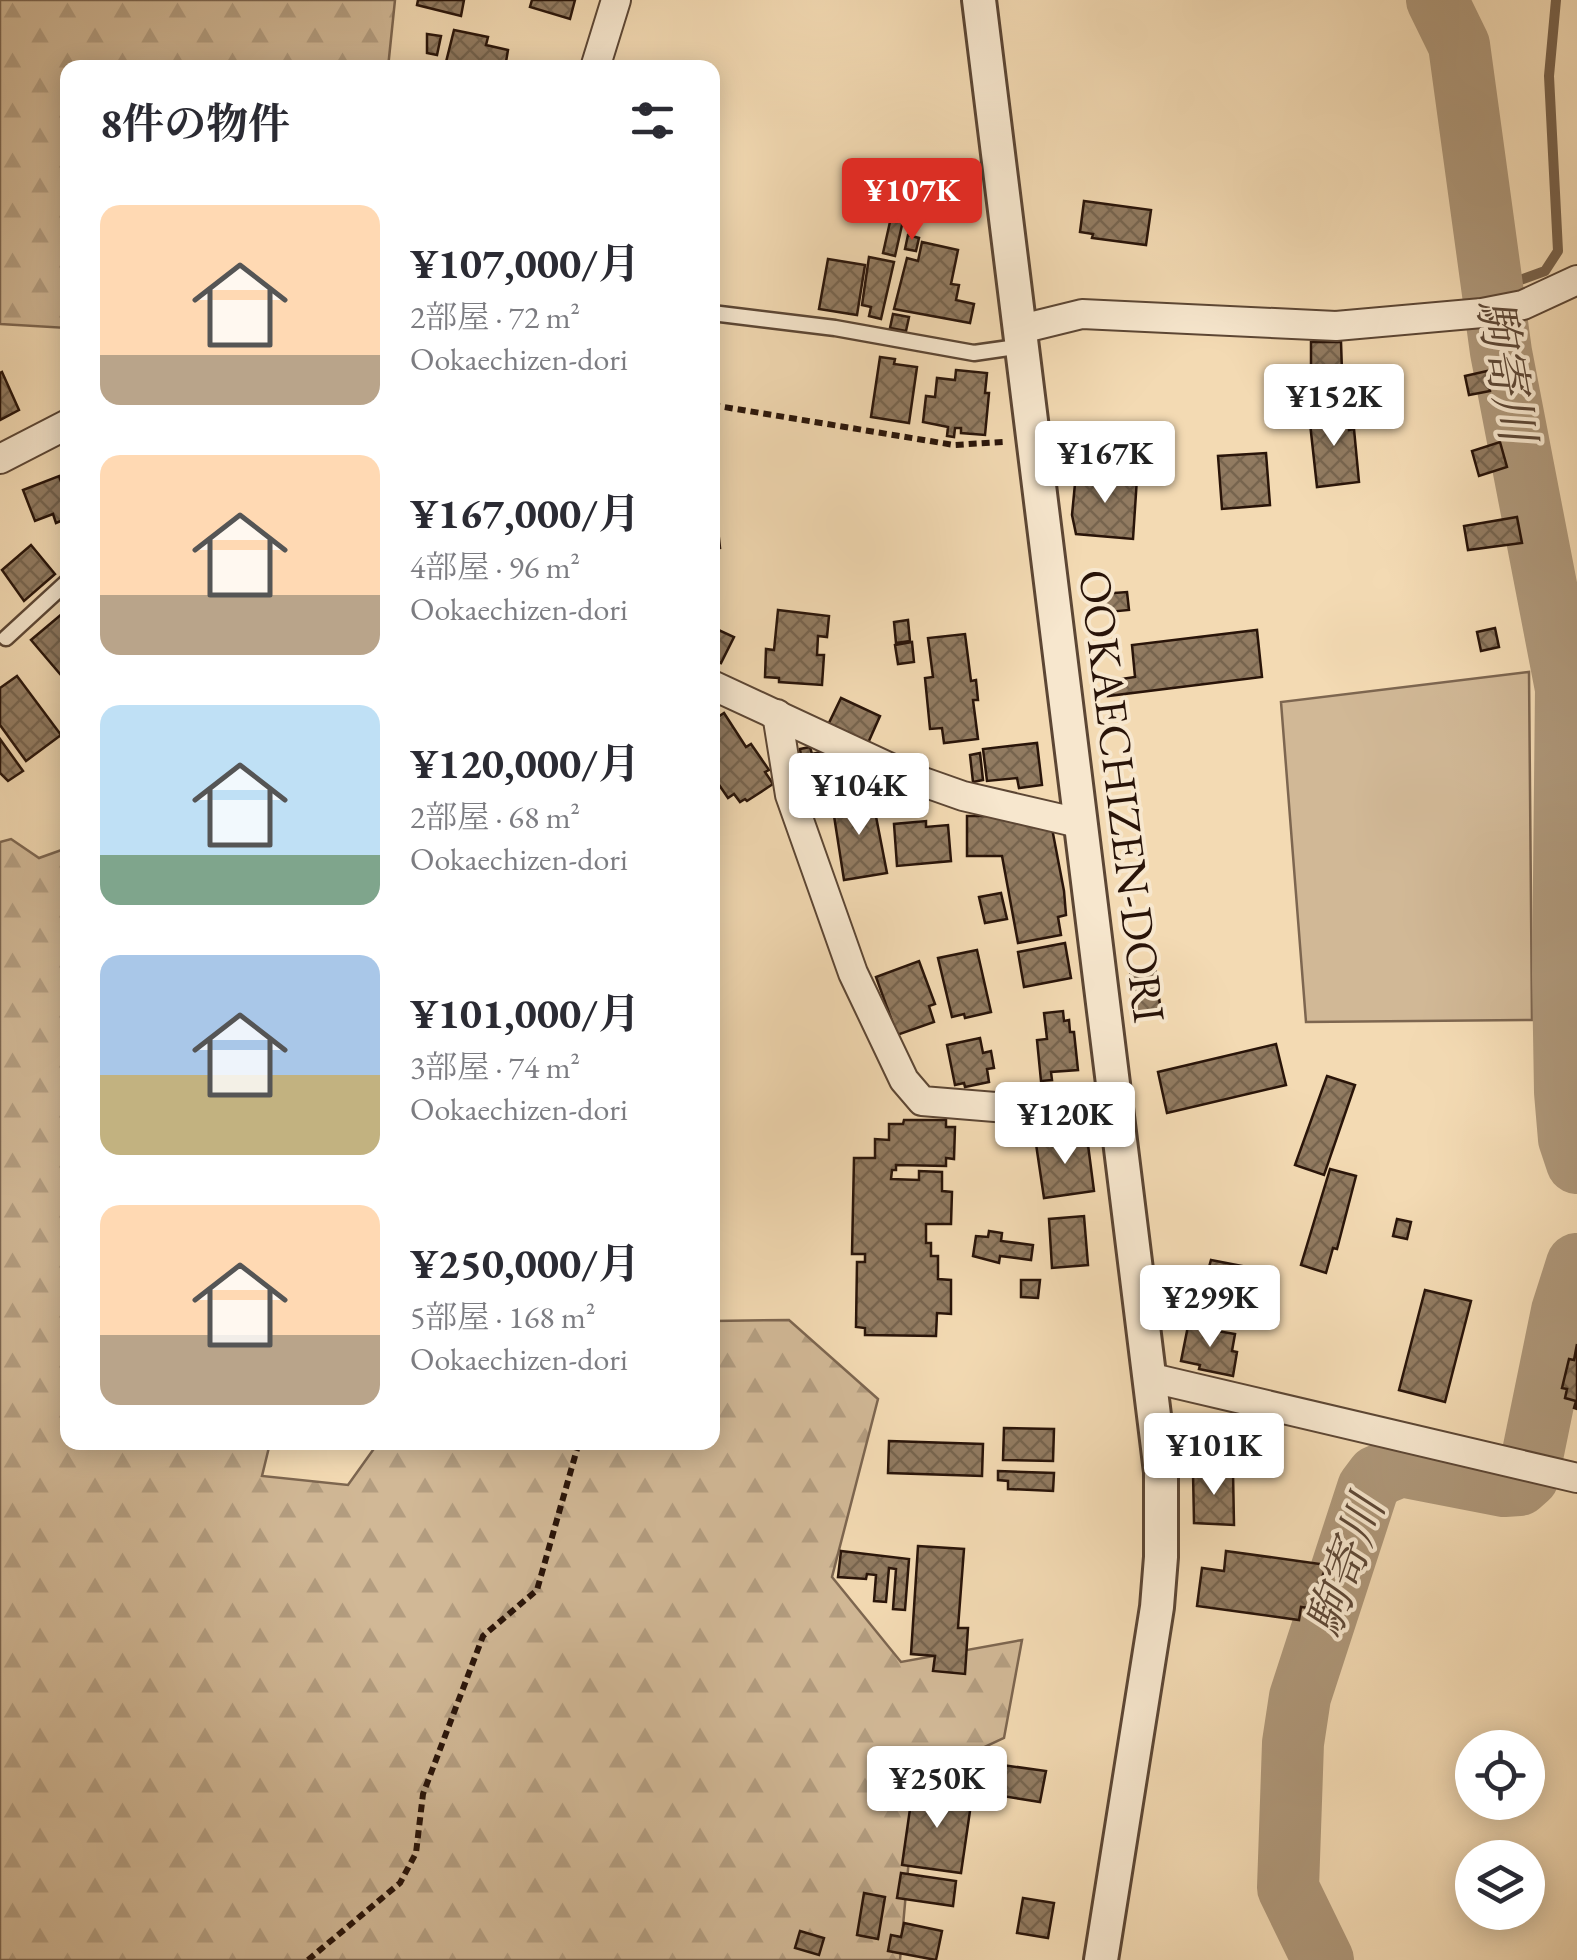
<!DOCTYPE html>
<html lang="ja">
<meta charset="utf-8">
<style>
:root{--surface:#fff;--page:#f2f2f3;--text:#2b2b33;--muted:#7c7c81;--accent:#d93025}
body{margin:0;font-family:"EB Garamond","Noto Serif JP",serif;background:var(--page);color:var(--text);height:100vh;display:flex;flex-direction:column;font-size:38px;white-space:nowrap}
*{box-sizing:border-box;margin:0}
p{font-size:32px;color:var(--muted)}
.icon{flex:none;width:55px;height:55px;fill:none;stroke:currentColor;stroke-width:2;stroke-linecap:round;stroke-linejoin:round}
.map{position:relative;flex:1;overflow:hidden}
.drawer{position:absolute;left:60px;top:60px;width:660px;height:1390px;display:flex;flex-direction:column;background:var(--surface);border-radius:20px;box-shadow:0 5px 25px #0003}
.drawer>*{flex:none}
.tools{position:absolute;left:1455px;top:1730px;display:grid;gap:20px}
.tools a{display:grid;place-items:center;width:90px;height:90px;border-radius:50%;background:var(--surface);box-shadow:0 5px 25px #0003;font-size:50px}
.price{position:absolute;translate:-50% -85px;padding:0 22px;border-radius:10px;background:#fff;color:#222;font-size:32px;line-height:65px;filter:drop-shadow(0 2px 5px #0008)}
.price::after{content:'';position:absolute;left:50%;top:60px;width:30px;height:22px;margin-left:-15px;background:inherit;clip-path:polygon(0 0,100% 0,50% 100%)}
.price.active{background:var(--accent);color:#fff}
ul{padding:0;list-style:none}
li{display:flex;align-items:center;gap:30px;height:250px;padding:0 40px}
li span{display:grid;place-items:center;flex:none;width:280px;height:200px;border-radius:20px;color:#555}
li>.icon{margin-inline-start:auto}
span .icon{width:120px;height:120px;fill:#fffc;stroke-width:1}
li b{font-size:42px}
h2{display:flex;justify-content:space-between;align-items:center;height:120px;padding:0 40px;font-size:42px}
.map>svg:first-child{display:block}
</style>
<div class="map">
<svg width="1577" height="1960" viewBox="0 0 1577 1960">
<defs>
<pattern id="forest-firs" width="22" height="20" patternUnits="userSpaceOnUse" patternTransform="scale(2.5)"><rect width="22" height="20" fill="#d1b896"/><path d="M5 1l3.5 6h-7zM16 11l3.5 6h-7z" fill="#b39d80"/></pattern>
<pattern id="building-cross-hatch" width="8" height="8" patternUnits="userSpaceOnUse" patternTransform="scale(2.5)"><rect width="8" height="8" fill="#927b61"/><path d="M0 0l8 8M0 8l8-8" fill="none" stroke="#77644e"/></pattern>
</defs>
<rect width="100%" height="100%" fill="#f3dab3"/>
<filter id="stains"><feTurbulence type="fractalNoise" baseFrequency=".002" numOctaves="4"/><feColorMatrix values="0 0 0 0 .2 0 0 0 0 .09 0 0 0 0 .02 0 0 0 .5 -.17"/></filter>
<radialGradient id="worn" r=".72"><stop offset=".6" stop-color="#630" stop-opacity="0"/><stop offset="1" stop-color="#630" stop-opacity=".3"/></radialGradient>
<!-- green -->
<polygon fill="#d1b896" stroke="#7d6650" stroke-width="2.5" points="1529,672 1532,1020 1306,1022 1281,702"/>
<!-- forest -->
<g fill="url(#forest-firs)" stroke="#7d6650" stroke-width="2.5">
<polygon points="0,0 395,0 388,68 68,68 67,328 0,324"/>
<polygon points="11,839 39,858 67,848 68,1442 270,1443 262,1476 348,1485 378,1443 712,1442 713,1321 789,1320 878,1399 832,1577 901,1662 1022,1640 1004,1738 916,1779 900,1960 0,1960 0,842"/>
</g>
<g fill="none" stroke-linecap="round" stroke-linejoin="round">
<!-- stream -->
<polyline stroke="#79634c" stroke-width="10" points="1493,290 1545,271 1558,251 1549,76 1556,0"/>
<!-- river -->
<g stroke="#ae9779" stroke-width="62">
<polyline points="1437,0 1459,45 1501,352 1566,689 1563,974 1565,1092 1569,1139 1577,1163"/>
<polyline points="1323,1960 1288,1888 1293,1743 1300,1697 1368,1488 1377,1476 1401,1466 1504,1486 1519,1485 1528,1477 1562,1311 1577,1264"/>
</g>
</g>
<!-- building -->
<g fill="url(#building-cross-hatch)" stroke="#291409" stroke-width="2.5">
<polygon points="418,0 464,0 461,16 417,5"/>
<polygon points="532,0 575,0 570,19 530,7"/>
<polygon points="454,30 488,37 486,45 508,50 505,68 437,68 438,65 445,66"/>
<polygon points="427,34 441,36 437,55 427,53"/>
<polygon points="1084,201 1151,210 1146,245 1092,238 1093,234 1080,232"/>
<polygon points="892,213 918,218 916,229 902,225 895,256 883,253"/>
<polygon points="908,235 919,238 916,251 905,249"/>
<polygon points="922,242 958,250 951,284 959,285 956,300 974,304 970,323 894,309 907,258 918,261"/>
<polygon points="869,257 894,262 881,319 869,316 871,307 862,305"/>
<polygon points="828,259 865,265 857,315 819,309"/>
<polygon points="893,314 909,317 906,331 890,328"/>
<polygon points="1311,342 1341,342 1342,371 1346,371 1346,405 1311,405"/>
<polygon points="880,357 895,359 894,364 917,367 909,423 871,417"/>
<polygon points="956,370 987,373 985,393 989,393 985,435 961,433 961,428 955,428 954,437 947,436 948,427 923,422 926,396 935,397 937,378 955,380"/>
<polygon points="1487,371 1490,391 1469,395 1465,376"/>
<polygon points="2,372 19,410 0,420 0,373"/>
<polygon points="1347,410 1349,430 1354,429 1359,482 1317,487 1309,414"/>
<polygon points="1500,442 1507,467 1479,476 1472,451"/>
<polygon points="1266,453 1270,505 1222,509 1218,456"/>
<polygon points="1076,473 1137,478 1133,539 1076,534 1072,515"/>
<polygon points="59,476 68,500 68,518 56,523 53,514 35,521 23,490"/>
<polygon points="1517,517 1522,543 1468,550 1464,526"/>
<polygon points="712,520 717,520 720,548 712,549"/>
<polygon points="31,545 55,574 24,601 2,570"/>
<polygon points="1127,592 1129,610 1098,613 1097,601 1101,600 1101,594"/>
<polygon points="778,610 829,616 827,637 818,636 817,655 824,655 822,685 779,682 779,678 765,677 766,649 774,650"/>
<polygon points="63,613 68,619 66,681 31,640"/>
<polygon points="908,620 910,641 896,643 894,622"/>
<polygon points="712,627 734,637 721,663 712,659"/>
<polygon points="1495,628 1499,647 1481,651 1477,632"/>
<polygon points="1257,630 1262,677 1108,696 1107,681 1135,677 1132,645"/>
<polygon points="965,634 971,681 976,680 978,700 973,700 978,739 944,743 942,728 930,729 925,678 933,677 928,638"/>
<polygon points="912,642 914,662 898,664 895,645"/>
<polygon points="17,676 61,735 26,761 0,725 0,688"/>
<polygon points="841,698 880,716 868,743 828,725"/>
<polygon points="724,713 746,747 751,744 769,770 765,772 773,784 747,801 745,799 740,802 734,794 728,798 715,779 712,781 712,721"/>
<polygon points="0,739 23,771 8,781 0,773"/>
<polygon points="1037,743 1042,785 1019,788 1017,778 987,781 983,749"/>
<polygon points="810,747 812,754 825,751 831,779 811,783 809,775 802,777 798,757 801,756 800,749"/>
<polygon points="980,753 983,780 973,782 970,755"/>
<polygon points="872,796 887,873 844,880 832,803"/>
<polygon points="967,816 1002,816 1051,823 1064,891 1066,915 1058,917 1061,935 1018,943 1002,856 967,856"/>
<polygon points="926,821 926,827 948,825 951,861 897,866 894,824"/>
<polygon points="1001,893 1007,919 985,923 979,897"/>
<polygon points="1065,943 1071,978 1024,987 1018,952"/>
<polygon points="977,950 991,1012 965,1018 964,1014 952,1017 938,958"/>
<polygon points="919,961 935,1004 929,1006 934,1022 897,1035 876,977"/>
<polygon points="1155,966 1161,1013 1136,1016 1130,969"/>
<polygon points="1063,1011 1064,1021 1069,1020 1070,1032 1074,1032 1078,1070 1051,1072 1052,1080 1041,1081 1037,1040 1047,1039 1044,1013"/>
<polygon points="980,1038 983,1053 991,1051 994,1068 987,1069 989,1082 965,1087 964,1083 955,1085 947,1045"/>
<polygon points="1276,1044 1286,1085 1167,1113 1158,1072"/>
<polygon points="1327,1076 1355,1085 1324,1175 1295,1165"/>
<polygon points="904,1120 946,1120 946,1127 955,1127 954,1159 946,1158 946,1166 896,1165 896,1170 892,1170 891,1179 919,1180 919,1171 942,1172 942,1191 952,1192 951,1224 926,1224 926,1243 931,1243 931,1256 938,1256 938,1279 951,1280 951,1314 937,1313 936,1336 865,1335 865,1328 856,1327 857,1262 865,1262 865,1254 852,1254 854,1158 875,1158 875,1139 889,1140 889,1124 903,1124"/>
<polygon points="1087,1137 1094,1191 1044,1198 1036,1144"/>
<polygon points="1330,1169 1356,1176 1337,1249 1333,1248 1326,1273 1301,1265"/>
<polygon points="1084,1216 1088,1265 1052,1268 1049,1219"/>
<polygon points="1397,1219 1411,1222 1407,1239 1393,1236"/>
<polygon points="989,1231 1002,1233 1001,1241 1033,1245 1031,1260 1000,1256 999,1263 973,1256 976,1236 988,1237"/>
<polygon points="1211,1260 1242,1266 1232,1324 1205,1319 1208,1301 1200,1299"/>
<polygon points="1021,1280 1040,1280 1038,1298 1021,1297"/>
<polygon points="1425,1290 1471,1301 1445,1402 1399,1390"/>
<polygon points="1188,1326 1235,1334 1232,1351 1237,1352 1233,1376 1199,1369 1200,1365 1181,1361"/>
<polygon points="1577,1344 1577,1409 1574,1408 1576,1401 1565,1398 1567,1389 1562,1388 1569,1359 1574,1360"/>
<polygon points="1227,1417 1254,1424 1243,1468 1216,1461 1218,1453 1213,1452 1221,1423 1226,1425"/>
<polygon points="1193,1419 1216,1420 1212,1433 1217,1434 1212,1452 1204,1453 1202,1462 1179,1457 1176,1420"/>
<polygon points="1004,1428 1054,1429 1053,1461 1003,1460"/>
<polygon points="889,1441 983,1444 982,1476 888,1473"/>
<polygon points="998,1471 1054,1473 1053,1491 1008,1489 1008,1481 998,1480"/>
<polygon points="1233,1471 1234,1525 1194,1523 1193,1472"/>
<polygon points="918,1546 964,1549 958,1628 968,1628 965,1674 933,1671 935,1656 911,1654"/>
<polygon points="841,1551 909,1559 905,1610 893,1609 896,1569 889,1568 886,1602 874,1601 876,1575 867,1574 866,1579 838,1577"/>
<polygon points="1226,1551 1327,1565 1309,1608 1301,1607 1299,1620 1197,1606 1202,1568 1224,1571"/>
<polygon points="995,1764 1046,1771 1040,1802 990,1794"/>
<polygon points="913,1788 972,1797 961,1873 902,1865"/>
<polygon points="901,1873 956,1881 953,1906 897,1898"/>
<polygon points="864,1893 885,1897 878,1939 857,1935"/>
<polygon points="1023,1898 1054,1903 1048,1938 1017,1933"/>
<polygon points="904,1923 942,1931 936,1960 888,1951 891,1935 901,1937"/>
<polygon points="800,1931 824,1938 819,1955 795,1948"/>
</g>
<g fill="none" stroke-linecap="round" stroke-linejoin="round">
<defs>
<g id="service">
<polyline points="712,313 835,328 974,353 1023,346"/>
<polyline points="6,638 68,581"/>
</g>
<g id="minor">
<polyline points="595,68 616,0"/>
<polyline points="1021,329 1082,314 1336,326 1482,313 1523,305 1577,280"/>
<polyline points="0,459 68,424"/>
<polyline points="712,685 912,778 963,796 1079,823"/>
<polyline points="777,714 790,795 853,973 904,1080 922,1101 1118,1117"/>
<polyline points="1152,1378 1577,1478"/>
</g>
<polyline id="tertiary" points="979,0 1161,1472 1161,1557 1157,1607 1101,1960"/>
</defs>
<!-- service casing -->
<use href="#service" stroke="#5c4634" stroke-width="19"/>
<!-- minor casing -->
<use href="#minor" stroke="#5c4634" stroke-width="32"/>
<!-- tertiary casing -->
<use href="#tertiary" stroke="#5c4634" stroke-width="38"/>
<!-- path -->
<g stroke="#291409" stroke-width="6" stroke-dasharray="8 5" stroke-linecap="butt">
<polyline points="712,405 954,445 1003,442"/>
<polyline points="308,1960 400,1883 416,1853 423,1794 483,1636 537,1590 579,1442"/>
</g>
<!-- service -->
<use href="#service" stroke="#f7e7ce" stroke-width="14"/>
<!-- minor -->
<use href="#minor" stroke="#f7e7ce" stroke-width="28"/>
<!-- tertiary -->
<use href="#tertiary" stroke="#f7e7ce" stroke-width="32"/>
</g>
<g text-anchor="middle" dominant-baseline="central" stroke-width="8" stroke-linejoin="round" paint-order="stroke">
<!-- street labels -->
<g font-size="45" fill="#291409" stroke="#f7e7ce">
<text transform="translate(1123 796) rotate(83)">OOKAECHIZEN-DORI</text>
</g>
<!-- water labels -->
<g font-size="48" font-style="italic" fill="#5e4836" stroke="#f7e7ce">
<text transform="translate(1507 370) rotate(80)">駒寄川</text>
<text transform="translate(1345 1566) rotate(-71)">駒寄川</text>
</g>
</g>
<rect width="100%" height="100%" filter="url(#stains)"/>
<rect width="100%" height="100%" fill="url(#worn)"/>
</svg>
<div class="tools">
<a><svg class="icon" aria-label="locate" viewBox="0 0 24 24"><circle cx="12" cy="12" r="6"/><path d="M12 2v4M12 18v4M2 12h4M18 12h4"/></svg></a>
<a><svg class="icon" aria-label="layers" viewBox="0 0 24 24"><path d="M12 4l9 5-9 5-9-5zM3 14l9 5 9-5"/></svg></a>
</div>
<b class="price active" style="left:912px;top:243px">¥107K</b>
<b class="price" style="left:1334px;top:449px">¥152K</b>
<b class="price" style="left:1105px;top:506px">¥167K</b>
<b class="price" style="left:859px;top:838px">¥104K</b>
<b class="price" style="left:1065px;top:1167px">¥120K</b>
<b class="price" style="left:1210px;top:1350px">¥299K</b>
<b class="price" style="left:1214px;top:1498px">¥101K</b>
<b class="price" style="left:937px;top:1831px">¥250K</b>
<section class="drawer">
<h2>8件の物件<svg class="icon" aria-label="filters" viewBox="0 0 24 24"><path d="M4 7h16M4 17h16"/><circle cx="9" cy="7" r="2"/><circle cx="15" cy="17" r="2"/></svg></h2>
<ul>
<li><span style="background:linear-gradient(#ffd9b3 75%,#b9a48a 0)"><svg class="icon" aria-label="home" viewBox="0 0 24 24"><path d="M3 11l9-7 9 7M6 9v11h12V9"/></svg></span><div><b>¥107,000/月</b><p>2部屋 · 72 m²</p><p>Ookaechizen-dori</p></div></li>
<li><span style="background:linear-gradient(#ffd9b3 70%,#b9a48a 0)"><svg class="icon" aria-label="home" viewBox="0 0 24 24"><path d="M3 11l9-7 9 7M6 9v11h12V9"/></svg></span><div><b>¥167,000/月</b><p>4部屋 · 96 m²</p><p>Ookaechizen-dori</p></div></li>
<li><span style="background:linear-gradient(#bfe0f5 75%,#7fa58c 0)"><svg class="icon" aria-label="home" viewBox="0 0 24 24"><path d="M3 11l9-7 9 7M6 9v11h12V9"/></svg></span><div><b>¥120,000/月</b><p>2部屋 · 68 m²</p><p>Ookaechizen-dori</p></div></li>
<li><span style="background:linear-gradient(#a9c7e8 60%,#c2b280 0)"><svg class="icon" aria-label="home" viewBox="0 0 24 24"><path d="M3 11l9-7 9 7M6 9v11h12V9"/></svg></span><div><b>¥101,000/月</b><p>3部屋 · 74 m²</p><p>Ookaechizen-dori</p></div></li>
<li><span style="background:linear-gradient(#ffd9b3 65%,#b9a48a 0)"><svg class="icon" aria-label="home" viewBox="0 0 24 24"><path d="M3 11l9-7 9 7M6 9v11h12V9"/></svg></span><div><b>¥250,000/月</b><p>5部屋 · 168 m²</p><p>Ookaechizen-dori</p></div></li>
</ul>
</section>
</div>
